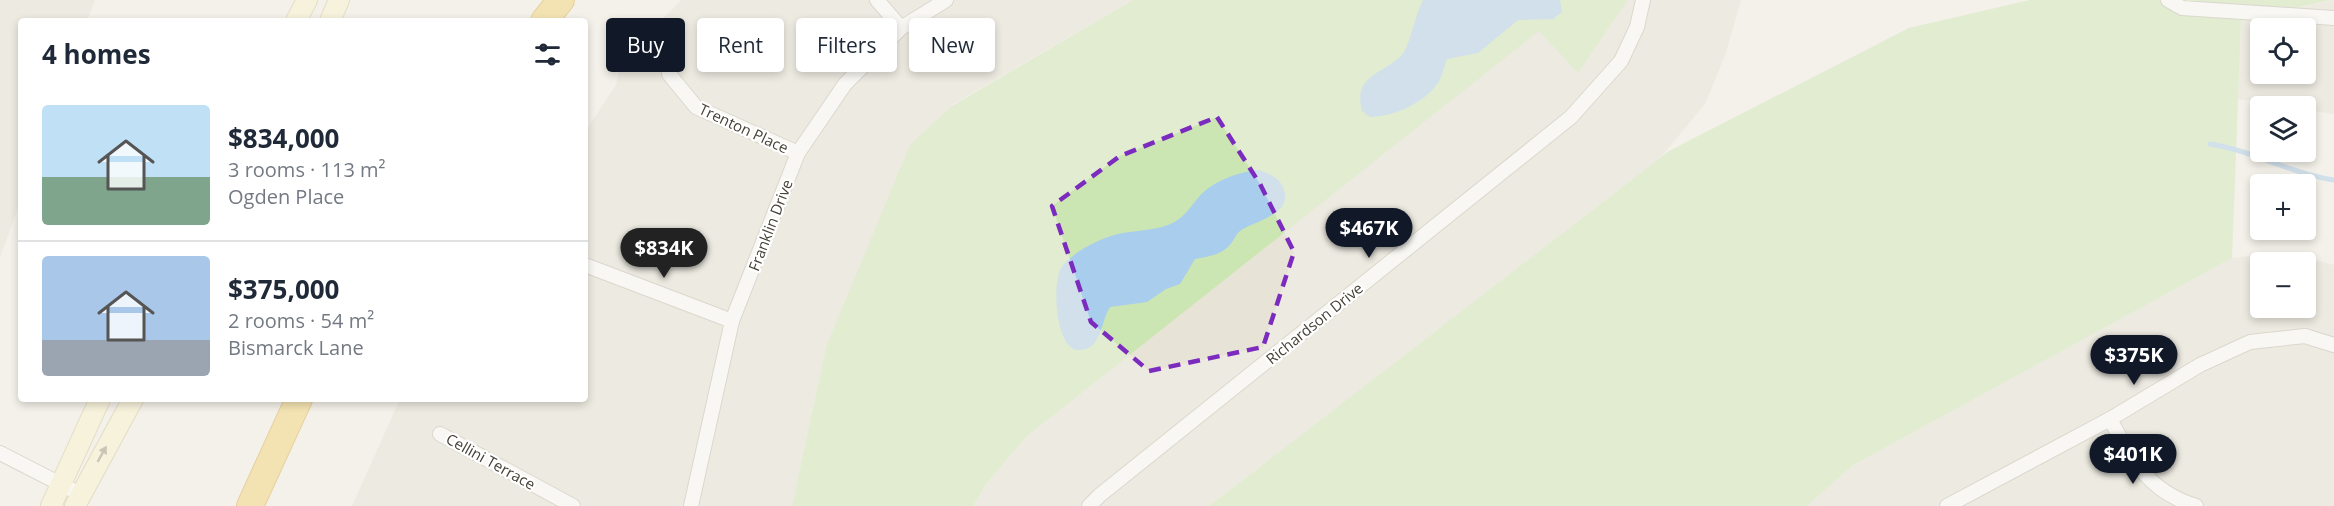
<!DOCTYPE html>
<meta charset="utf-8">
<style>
:root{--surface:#fff;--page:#f2f2f3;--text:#1f2937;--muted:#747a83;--line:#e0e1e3;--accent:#111827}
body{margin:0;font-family:"Open Sans",sans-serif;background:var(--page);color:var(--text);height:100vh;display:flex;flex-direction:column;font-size:22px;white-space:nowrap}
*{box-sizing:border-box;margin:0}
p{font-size:20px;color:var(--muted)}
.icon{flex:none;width:33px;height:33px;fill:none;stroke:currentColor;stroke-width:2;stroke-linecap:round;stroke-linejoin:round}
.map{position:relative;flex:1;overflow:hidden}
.sheet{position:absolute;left:18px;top:18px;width:570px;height:384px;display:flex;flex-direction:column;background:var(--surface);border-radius:6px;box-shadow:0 3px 9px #0003}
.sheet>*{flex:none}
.guide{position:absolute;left:606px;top:18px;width:570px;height:54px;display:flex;gap:12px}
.fabs{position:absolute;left:2250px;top:18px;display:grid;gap:12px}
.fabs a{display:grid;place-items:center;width:66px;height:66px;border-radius:6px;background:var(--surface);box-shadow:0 3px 9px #0003;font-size:30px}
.price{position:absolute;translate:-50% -51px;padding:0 14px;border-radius:21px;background:var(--accent);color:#fff;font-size:20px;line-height:39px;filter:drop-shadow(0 2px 3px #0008)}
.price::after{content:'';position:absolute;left:50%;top:36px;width:18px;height:14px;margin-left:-9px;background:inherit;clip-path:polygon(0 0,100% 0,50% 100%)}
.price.on{background:#222;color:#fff}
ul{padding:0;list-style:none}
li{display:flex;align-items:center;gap:18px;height:150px;padding:0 24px}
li+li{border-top:2px solid var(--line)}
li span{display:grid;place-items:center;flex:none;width:168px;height:120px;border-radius:6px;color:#555}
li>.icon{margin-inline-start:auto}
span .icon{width:72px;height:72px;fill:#fffc;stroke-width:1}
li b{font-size:26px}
h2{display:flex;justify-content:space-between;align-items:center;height:72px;padding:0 24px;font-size:26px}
.tag{padding:0 21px;border-radius:6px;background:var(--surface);box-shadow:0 3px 9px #0003;font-size:21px;line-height:54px}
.tag.on{background:var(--accent);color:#fff}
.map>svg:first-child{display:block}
</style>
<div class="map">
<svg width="2334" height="506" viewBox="0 0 2334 506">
<rect width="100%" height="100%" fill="#f3f1e9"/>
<!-- residential -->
<g fill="#e7e3d7" fill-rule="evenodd">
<polygon points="0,0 95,0 87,21 21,21 21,200 0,257"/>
<polygon points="681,0 1133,0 952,105 826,347 792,506 352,506 400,399 585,399 585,132 616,85 624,48 655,26"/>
<polygon points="1628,0 1741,0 1726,53 1705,104 1661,157 1209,506 973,506 987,483 1026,437 1539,30 1578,73"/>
<path d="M2334 0V114L2306 110V106H2285L2238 99 2241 20ZM2260 28H2306V74H2260Z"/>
<path d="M2285 252 2334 265V506H1807L1853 465 2232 258ZM2260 262H2306V308H2260Z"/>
</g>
<!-- green -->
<g fill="#cce6b3">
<polygon points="1133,0 1628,0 1578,73 1539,31 1026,437 987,483 973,506 792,506 826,347 910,145 952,106"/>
<polygon points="2030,0 2331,0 2241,20 2232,258 1853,465 1807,506 1209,506 1669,151 1909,28"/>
</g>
<!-- water -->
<g fill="#a8cded">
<path d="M1423 0H1560L1562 12 1553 19 1518 20 1478 53 1447 59C1444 66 1443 74 1439 81 1427 102 1393 117 1370 117L1362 111C1352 72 1387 75 1404 52 1410 43 1416 13 1423 0Z"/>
<path d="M1259 170C1270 174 1280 178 1284 190 1292 215 1254 221 1240 231 1235 235 1234 241 1229 246 1220 255 1207 257 1195 259L1180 284 1166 289 1147 302 1110 307C1100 322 1102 352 1077 350 1055 348 1051 278 1063 265 1076 250 1104 236 1123 233 1140 230 1162 230 1176 221 1185 216 1192 205 1198 198 1212 181 1238 172 1259 170Z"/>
</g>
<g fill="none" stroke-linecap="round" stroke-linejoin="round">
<!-- stream -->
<path stroke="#a8cded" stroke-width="5" d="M2210 144C2254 151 2289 173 2334 180"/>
<defs>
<g id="street">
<polyline points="877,0 901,28"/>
<polyline points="2168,0 2182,8 2334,18"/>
<polyline points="669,74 696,107 798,153"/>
<polyline points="585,265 732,321"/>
<path d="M2110 419C2132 460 2149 492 2196 506"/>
<polyline points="440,434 573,506"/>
<polyline points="0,453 80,494"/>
<polyline points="691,506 732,321 798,153 845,84 901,28 946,0"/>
<polyline points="1089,506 1100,495 1571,117 1621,61 1637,27 1643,0"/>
<polyline points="1947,506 2110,419 2200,365 2250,342 2305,336 2334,345"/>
</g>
<g id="secondary">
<polyline points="296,21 307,0"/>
<polyline points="330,21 339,0"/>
<polyline points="51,506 100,399"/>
<polyline points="75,506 133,399"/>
</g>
<g id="highway">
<polyline points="544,21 561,0"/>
<polyline points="250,506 299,399"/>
</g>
</defs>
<!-- street casing -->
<use href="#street" stroke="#bfb9ac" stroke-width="16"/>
<!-- secondary casing -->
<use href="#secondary" stroke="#d1c69a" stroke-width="22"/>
<!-- highway casing -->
<use href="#highway" stroke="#d6a740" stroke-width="28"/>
<!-- street -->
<use href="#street" stroke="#fff" stroke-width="14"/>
<!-- secondary -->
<use href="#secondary" stroke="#fcf3ca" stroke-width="20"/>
<!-- highway -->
<use href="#highway" stroke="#f7d270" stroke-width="26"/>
</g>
<!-- one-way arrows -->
<defs><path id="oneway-solid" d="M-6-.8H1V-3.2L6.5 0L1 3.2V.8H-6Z" transform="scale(1.5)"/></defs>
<use fill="#989279" href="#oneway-solid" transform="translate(102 454) rotate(-61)"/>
<!-- marked area -->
<path d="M0 0H2334V506H0ZM1217 117 1260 184 1294 252 1263 347 1149 371 1091 322 1052 206 1120 156Z" fill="#f3f1e9" fill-opacity=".55" fill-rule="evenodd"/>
<path fill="none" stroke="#7b2cbf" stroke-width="4.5" stroke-dasharray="12 8" stroke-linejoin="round" d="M1217 117 1260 184 1294 252 1263 347 1149 371 1091 322 1052 206 1120 156Z"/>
<g text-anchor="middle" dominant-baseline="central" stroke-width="4.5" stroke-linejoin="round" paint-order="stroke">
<!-- street labels -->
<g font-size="15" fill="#474237" stroke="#fff">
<text transform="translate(744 128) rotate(25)">Trenton Place</text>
<text transform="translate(770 225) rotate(-69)">Franklin Drive</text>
<text transform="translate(1314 323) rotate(-39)">Richardson Drive</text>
<text transform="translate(491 461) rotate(29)">Cellini Terrace</text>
</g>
</g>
</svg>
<div class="fabs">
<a><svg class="icon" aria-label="locate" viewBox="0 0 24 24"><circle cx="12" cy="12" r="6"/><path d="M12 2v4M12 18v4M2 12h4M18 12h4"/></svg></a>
<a><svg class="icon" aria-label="layers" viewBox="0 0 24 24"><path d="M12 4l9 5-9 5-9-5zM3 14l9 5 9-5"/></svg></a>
<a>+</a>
<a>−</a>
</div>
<b class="price" style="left:1369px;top:259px">$467K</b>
<b class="price on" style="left:664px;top:279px">$834K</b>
<b class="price" style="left:2134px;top:386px">$375K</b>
<b class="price" style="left:2133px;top:485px">$401K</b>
<div class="guide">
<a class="tag on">Buy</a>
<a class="tag">Rent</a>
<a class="tag">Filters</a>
<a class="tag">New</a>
</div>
<section class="sheet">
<h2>4 homes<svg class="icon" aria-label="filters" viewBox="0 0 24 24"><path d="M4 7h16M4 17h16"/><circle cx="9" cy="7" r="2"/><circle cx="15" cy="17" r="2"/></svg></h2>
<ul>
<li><span style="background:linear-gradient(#bfe0f5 60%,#7fa58c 0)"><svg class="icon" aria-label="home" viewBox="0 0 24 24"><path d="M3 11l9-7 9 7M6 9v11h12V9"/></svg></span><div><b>$834,000</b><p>3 rooms · 113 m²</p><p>Ogden Place</p></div></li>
<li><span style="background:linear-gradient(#a9c7e8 70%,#9aa5b1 0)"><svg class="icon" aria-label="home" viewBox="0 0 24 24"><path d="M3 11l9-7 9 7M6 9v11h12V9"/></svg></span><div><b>$375,000</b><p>2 rooms · 54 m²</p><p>Bismarck Lane</p></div></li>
</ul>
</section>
</div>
